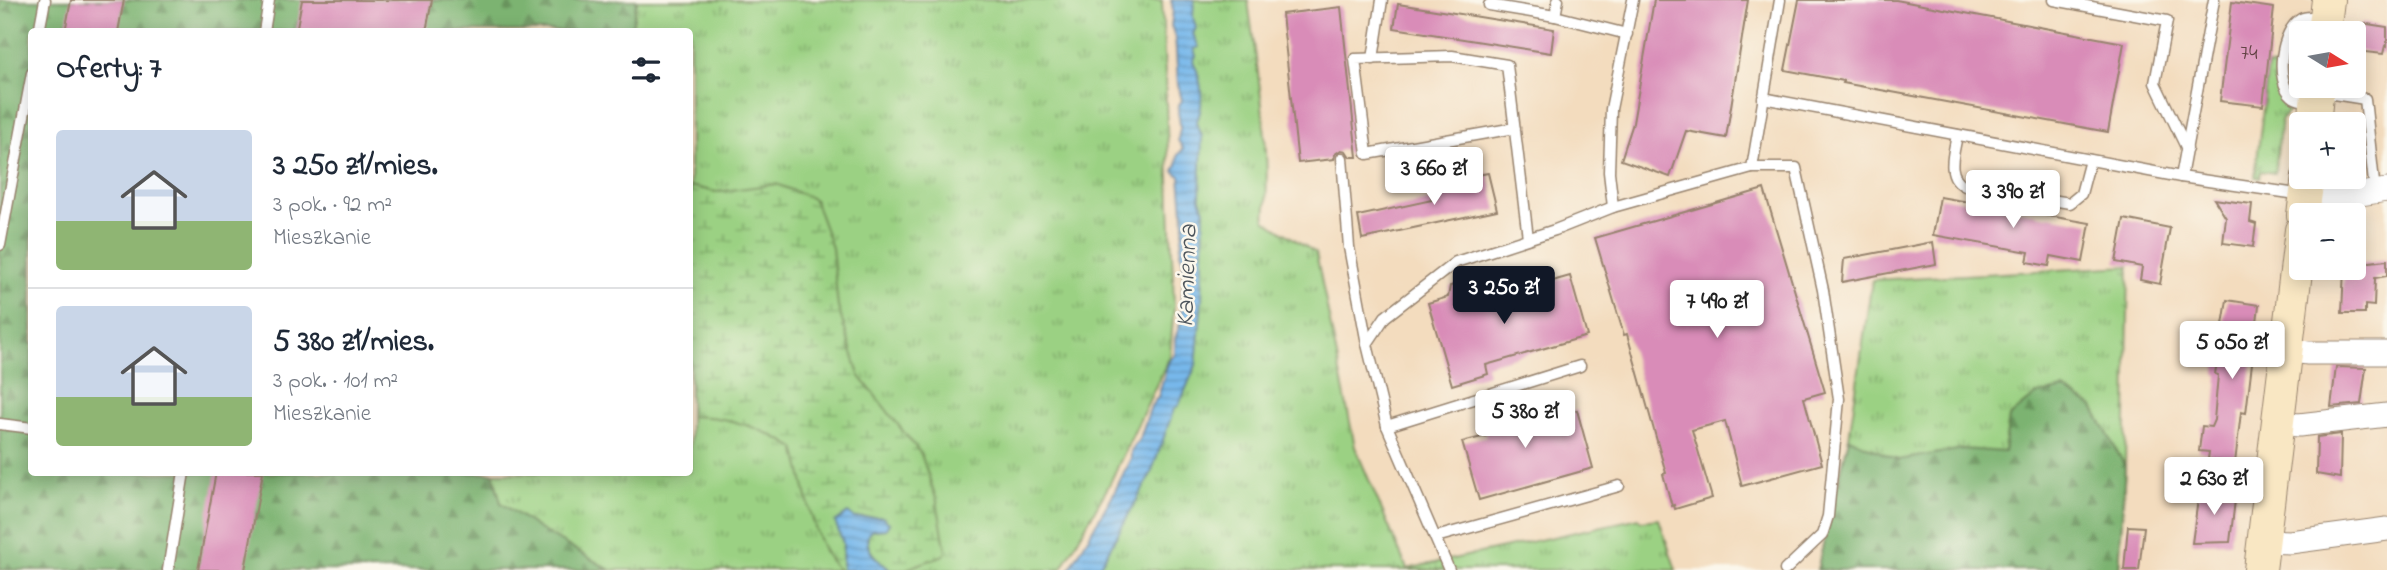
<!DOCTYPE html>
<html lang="pl">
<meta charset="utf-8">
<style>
:root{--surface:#fff;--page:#f2f2f3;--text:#1f2937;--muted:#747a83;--line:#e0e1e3;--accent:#111827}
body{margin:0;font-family:"Indie Flower",sans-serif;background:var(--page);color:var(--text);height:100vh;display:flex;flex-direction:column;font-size:26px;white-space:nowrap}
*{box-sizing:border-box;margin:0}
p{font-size:23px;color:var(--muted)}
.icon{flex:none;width:38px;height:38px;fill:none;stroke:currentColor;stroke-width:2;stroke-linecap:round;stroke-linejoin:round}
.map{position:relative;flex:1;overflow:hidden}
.drawer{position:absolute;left:28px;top:28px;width:665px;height:448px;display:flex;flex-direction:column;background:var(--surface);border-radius:7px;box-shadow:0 4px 18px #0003}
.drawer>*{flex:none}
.needle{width:46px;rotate:101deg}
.buttons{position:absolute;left:2289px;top:21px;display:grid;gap:14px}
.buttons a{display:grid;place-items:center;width:77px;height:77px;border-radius:7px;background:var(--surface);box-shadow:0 4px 18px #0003;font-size:35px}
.price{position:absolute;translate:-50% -60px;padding:0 16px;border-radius:7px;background:#fff;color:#222;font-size:23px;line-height:46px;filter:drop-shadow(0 2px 4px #0008)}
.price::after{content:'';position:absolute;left:50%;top:42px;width:21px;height:16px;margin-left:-10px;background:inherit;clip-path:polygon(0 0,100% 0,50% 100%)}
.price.selected{background:var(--accent);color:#fff}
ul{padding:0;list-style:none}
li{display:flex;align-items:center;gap:21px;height:175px;padding:0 28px}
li+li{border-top:2px solid var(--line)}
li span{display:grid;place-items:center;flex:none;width:196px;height:140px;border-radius:7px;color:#555}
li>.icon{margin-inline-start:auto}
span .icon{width:84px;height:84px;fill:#fffc;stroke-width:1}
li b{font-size:30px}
h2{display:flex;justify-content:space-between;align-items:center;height:84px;padding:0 28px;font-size:30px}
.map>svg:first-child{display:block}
</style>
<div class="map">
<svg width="2387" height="570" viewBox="0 0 2387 570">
<defs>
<pattern id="grass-tufts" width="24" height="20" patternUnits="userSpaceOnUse" patternTransform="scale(1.75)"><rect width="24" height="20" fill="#9bd183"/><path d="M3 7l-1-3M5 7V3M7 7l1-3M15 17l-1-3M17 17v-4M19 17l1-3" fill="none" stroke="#80aa6b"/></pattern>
<pattern id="forest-firs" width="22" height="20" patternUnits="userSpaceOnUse" patternTransform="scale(1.75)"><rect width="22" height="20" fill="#7cb371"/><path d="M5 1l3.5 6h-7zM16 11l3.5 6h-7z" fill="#67925c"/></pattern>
<pattern id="wetland-marsh" width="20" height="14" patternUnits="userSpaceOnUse" patternTransform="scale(1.75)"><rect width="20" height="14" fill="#9bd183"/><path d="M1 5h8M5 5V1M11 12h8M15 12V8" fill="none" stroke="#80aa6b"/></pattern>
<pattern id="water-rules" width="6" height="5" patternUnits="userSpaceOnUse" patternTransform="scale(1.75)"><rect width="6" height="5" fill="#77b8eb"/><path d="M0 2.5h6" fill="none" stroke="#6396be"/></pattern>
</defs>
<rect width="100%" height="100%" fill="#fbf7ec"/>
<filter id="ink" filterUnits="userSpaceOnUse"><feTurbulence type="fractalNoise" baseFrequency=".0143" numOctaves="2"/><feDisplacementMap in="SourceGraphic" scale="14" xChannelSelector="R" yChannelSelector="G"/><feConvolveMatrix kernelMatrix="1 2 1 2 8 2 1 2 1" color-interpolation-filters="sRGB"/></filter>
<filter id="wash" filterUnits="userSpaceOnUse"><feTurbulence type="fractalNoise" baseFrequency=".00686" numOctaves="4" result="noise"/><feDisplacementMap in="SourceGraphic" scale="28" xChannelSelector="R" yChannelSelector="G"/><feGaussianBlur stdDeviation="1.57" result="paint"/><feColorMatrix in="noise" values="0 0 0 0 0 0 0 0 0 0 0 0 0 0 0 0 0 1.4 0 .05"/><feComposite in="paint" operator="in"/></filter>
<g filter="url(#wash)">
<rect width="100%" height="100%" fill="#f3dcbe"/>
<!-- grass -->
<g fill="url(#grass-tufts)" stroke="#6b7e50" stroke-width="2">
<polygon points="637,0 1162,0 1174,305 1170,356 1109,485 1061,570 610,570 539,529 501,503 493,473 690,472 690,32 631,31"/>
<path d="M1184 0H1248C1257 72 1272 147 1265 220L1316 253 1355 447 1407 569 1639 518 1641 521 1659 519 1676 570H1089L1189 357Z"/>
<polygon points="2268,66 2276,67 2280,89 2291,103 2291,108 2281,120 2275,173 2260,171 2259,178 2255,177"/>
<polygon points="2129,266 2125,466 2119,570 1817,570 1849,438 1872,280"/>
</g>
<!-- forest -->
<g fill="url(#forest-firs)" stroke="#5c6e48" stroke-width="2">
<polygon points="0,0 637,0 631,31 32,32 32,472 493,473 501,503 539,529 610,570 0,570"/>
<polygon points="2064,389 2093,407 2125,466 2119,570 1817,570 1849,438 1898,460 1963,449 2004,452 2009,417 2036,395"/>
</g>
<!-- wetland -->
<path fill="url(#wetland-marsh)" stroke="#6b7e50" stroke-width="2" d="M776 184 814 199 832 248 838 307 859 375 921 454 937 501 946 552 944 555 904 570H890C878 559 865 552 868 534L872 530 886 529 882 517 854 518 836 522 843 543 842 570H839C812 547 806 484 795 448 764 429 727 416 690 416V186L716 192Z"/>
<!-- water -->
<g fill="url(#water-rules)" stroke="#597184" stroke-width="2">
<path d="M1171 0H1194L1193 17 1196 28 1193 34 1199 47 1194 49 1196 56 1193 61C1202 79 1205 105 1196 123L1202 136 1200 198 1204 210 1202 301 1196 365 1179 405 1174 409 1150 476 1105 557 1097 570H1069L1115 491 1131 458V451L1140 438 1151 406 1158 397 1168 363 1175 354V339L1181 321 1183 283V261L1180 252 1184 224 1180 176 1174 171 1177 165 1178 155 1183 149 1178 140C1178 136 1180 132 1180 128 1181 117 1174 111 1182 100L1178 85 1175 35 1171 26 1173 10Z"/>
<path d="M848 513 854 518 882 517 889 523 886 529 872 530 868 534C864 552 878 559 890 570H842L843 543 835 522Z"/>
</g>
<g id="blocks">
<!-- building -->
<g fill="#d98cb8">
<polygon points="71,0 124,0 118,32 65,32"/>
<polygon points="302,0 432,0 426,32 296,32"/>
<polygon points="1654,0 1748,0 1726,138 1686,131 1670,177 1621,160 1633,123"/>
<polygon points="1799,0 1896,0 2124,43 2108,132 1843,83 1844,81 1785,70"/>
<polygon points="2232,2 2274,8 2263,106 2220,101"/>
<polygon points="1398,4 1554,29 1551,53 1394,28"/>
<polygon points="1341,7 1357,157 1350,157 1346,151 1341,150 1335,154 1334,159 1298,163 1282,14"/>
<polygon points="2361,23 2387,27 2387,47 2385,46 2383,54 2357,51"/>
<polygon points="1488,173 1497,210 1362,239 1358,216 1432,200 1429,185"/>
<polygon points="1764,189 1825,392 1804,398 1822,464 1742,486 1725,421 1692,430 1712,498 1675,509 1674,505 1672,506 1663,474 1666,473 1627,334 1624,335 1595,238"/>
<polygon points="1940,197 2090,223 2083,262 2051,256 2049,266 2027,262 2029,252 1933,235"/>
<polygon points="2214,199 2252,204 2250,222 2256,224 2253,247 2223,243 2226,218"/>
<polygon points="2124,219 2170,228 2160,284 2140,280 2142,267 2116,262"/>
<polygon points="1933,242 1936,264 1842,282 1844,259"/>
<polygon points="2387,260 2387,276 2375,278 2374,306 2365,305 2365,313 2342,313 2344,268 2354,268 2354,264"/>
<polygon points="1570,276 1587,336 1486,365 1488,374 1452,385 1428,303 1448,297 1450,286 1462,283 1468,305"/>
<polygon points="2227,300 2259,305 2246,413 2241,412 2235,463 2208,459 2209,452 2199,451 2202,426 2211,427 2214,420 2218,375 2215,374"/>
<polygon points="2336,367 2366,368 2361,404 2331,407"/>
<polygon points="1526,399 1533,423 1577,410 1593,468 1479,500 1462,442 1486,436 1479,413"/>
<polygon points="2341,434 2340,478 2316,474 2317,437"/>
<polygon points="216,472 263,472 245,570 198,570"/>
<polygon points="2199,492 2236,492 2230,542 2192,543"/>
<polygon points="2128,526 2144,527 2139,570 2124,570"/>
</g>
</g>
</g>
<g filter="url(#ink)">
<use href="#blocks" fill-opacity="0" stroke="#97836e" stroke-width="2"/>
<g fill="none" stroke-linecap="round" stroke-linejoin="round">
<defs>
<g id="lane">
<polyline points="1558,0 1555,16 1627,34"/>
<polyline points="1633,0 1611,109 1609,172 1613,207 1752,168 1780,0"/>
<polyline points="2054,0 2167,21 2155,83 2187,149"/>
<polyline points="1489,5 1555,16"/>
<polyline points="39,32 45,0"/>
<polyline points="264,32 269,0"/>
<polyline points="1373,59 1382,0"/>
<polyline points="2321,92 2365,99 2375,192"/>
<polyline points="1763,98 2181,177 2304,195"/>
<path d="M2314 101C2307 101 2298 101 2292 96 2274 81 2281 30 2301 19 2308 15 2316 18 2323 18"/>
<polyline points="1515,128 1367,154 1355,59 1452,56 1507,65 1528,238"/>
<path d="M1957 135C1954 153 1945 176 1965 186L2070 203 2081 194 2090 160"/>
<polyline points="1342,158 1349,247 1367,344"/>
<polyline points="1752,168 1796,168 1823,290 1839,399 1828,516 1822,535 1785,570"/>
<polyline points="2181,177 2214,0"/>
<polyline points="0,245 32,73"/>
<polyline points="0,424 32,428"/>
<polyline points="1387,426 1580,366"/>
<polyline points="1436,537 1619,486"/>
<polyline points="168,570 184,472"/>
<polyline points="1449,570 1387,426 1367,344 1385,317 1456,262 1555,230 1613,207"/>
</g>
<g id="street">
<polyline points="2306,196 2326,199 2387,190"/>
<polyline points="2286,350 2308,353 2387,353"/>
<polyline points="2277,423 2299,425 2387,415"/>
<polyline points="2263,541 2290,542 2387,529"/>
</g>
<g id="secondary">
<polyline points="2324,33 2328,0"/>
<polyline points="2314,124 2318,86"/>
<polyline points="2303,215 2308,177"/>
<polyline points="2260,570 2301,230"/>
</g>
</defs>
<!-- lane casing -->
<use href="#lane" stroke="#97836e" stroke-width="13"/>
<!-- street casing -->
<use href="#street" stroke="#97836e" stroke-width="25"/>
<!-- secondary casing -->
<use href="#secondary" stroke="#97836e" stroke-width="34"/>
<!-- lane -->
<use href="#lane" stroke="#fff" stroke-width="10"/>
<!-- street -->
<use href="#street" stroke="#fff" stroke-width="23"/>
<!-- secondary -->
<use href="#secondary" stroke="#f9e7c3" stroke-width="32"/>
</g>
</g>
<g text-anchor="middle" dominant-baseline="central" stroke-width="5" stroke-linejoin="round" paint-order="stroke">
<!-- number labels -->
<g font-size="21" fill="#624244">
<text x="2249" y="54">74</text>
</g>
<!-- water labels -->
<g font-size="26" font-style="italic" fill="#4d555c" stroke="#fbf7ec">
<text transform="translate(1188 276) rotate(-88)">Kamienna</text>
</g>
</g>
</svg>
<div class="buttons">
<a><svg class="needle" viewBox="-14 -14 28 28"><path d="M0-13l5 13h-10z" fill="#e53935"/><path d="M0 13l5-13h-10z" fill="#747a83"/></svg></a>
<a>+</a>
<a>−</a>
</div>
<b class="price" style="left:1434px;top:207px">3 660 zł</b>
<b class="price" style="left:2013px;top:230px">3 390 zł</b>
<b class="price selected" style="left:1504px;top:326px">3 250 zł</b>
<b class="price" style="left:1717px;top:340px">7 490 zł</b>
<b class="price" style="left:2232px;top:381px">5 050 zł</b>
<b class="price" style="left:1525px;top:450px">5 380 zł</b>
<b class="price" style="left:2214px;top:517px">2 630 zł</b>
<section class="drawer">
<h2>Oferty: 7<svg class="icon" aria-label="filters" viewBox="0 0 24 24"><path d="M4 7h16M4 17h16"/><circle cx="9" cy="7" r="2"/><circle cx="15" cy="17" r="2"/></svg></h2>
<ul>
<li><span style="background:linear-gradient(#c9d6e8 65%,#8fb573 0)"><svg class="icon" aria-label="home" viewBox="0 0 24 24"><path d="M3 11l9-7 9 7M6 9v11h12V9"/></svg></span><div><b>3 250 zł/mies.</b><p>3 pok. · 92 m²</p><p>Mieszkanie</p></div></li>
<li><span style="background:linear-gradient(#c9d6e8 65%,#8fb573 0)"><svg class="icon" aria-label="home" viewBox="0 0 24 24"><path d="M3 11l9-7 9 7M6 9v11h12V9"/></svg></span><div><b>5 380 zł/mies.</b><p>3 pok. · 101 m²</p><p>Mieszkanie</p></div></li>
</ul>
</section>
</div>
